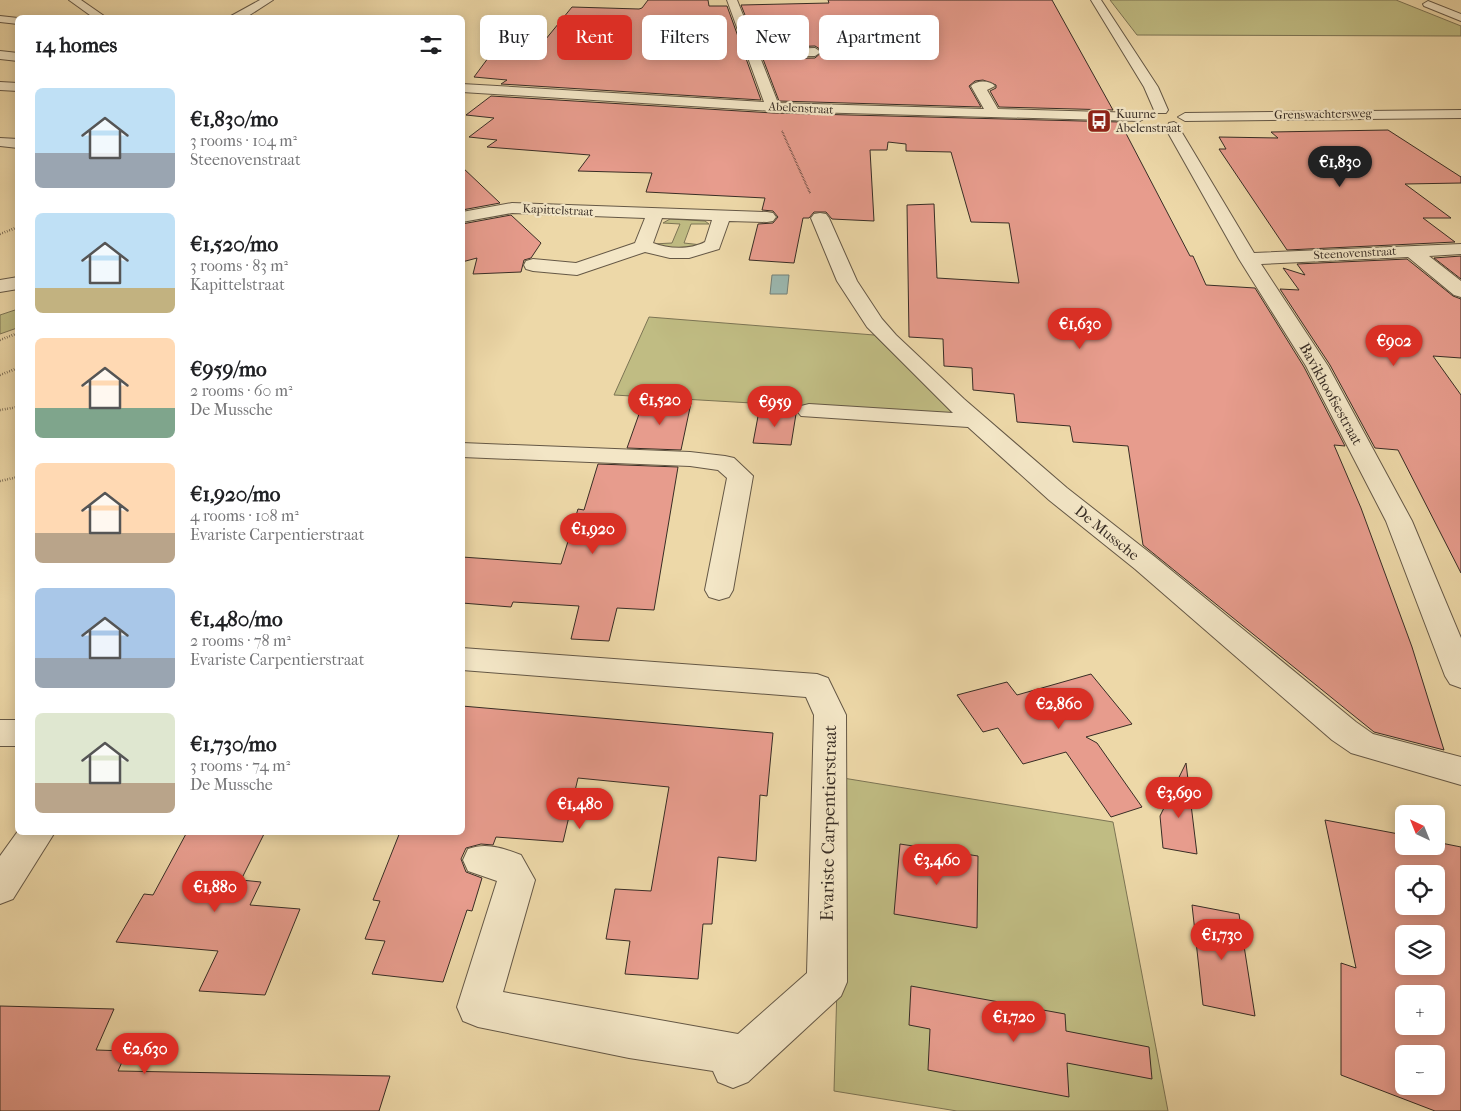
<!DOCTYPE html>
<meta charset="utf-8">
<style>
:root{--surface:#fff;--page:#f2f2f2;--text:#202124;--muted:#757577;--accent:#d93025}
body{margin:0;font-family:"IM FELL French Canon",serif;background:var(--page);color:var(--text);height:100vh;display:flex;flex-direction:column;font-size:19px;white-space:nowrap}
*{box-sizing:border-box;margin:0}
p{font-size:16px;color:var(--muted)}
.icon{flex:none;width:28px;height:28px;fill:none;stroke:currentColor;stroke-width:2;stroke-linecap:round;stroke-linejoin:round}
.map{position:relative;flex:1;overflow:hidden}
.drawer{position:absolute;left:15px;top:15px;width:450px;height:820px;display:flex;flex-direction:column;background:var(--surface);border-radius:8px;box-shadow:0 2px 12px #0003}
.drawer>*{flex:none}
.guide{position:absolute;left:480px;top:15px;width:475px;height:45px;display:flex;gap:10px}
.needle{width:32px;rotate:317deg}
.tools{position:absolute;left:1395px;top:805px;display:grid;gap:10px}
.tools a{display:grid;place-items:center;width:50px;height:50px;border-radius:8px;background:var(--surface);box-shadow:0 2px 12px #0003;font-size:25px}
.price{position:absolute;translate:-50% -42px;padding:0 11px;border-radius:18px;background:var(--accent);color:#fff;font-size:16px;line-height:32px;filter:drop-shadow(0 1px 2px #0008)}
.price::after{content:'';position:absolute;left:50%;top:30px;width:15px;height:11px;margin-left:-8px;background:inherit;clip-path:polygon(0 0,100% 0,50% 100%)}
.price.active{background:#222;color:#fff}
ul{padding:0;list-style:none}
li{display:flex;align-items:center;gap:15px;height:125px;padding:0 20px}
li span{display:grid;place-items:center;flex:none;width:140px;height:100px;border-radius:8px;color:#555}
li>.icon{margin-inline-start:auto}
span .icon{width:60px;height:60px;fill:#fffc;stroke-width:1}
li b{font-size:21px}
h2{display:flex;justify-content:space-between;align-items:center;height:60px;padding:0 20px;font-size:21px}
.pill{padding:0 18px;border-radius:8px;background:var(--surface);box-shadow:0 2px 12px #0003;font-size:18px;line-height:45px}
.pill.active{background:var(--accent);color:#fff}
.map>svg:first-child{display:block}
</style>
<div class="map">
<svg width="1461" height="1111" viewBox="0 0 1461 1111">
<rect width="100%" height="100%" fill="#edd8a8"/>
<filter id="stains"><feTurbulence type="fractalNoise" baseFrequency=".004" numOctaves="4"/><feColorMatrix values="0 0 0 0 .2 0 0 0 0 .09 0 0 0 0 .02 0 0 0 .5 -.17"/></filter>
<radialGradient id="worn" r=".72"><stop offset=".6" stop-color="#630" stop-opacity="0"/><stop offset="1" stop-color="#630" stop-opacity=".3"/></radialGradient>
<!-- green -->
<g fill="#c0bc83" stroke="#7c7454">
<polygon points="1110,0 1396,0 1461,26 1461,36 1137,35"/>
<polygon points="670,219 705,221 709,224 691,224 684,243 702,245 695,249 658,247 653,244 672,243 680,224 663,223"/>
<polygon points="15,310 17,311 17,328 0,334 0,315"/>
<polygon points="649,317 874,335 957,415 614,395"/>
<polygon points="843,778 1113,822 1168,1111 957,1111 834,1091"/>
</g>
<!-- water -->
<polygon fill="#9bb8b0" stroke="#738078" points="772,275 789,275 787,294 770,294"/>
<!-- building -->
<g fill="#e79c8d" stroke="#382d25" fill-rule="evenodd">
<polygon points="648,0 708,0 709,6 727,6 761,100 501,84 507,80 474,77 500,42 541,45 572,7 639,9 642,8"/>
<polygon points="828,0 1052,0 1113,110 999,107 990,91 996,88 996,85 983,80 975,81 969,86 981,107 779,101 763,59 815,58 823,51 815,46 758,48 741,5 829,3"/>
<polygon points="491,96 773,113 1120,122 1190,256 1193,256 1206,285 1255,288 1304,367 1345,446 1334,445 1361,508 1412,647 1444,750 1374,732 1143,545 1128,446 1073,442 1070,426 1017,422 1014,394 973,390 972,368 944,366 943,339 909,337 907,205 934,204 937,278 1019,283 1009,223 971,222 951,152 906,151 906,144 888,142 887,150 870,150 874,221 832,219 826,212 814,212 809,218 803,218 794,263 749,260 758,224 773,223 778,217 773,211 762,210 765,198 646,192 652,173 578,171 590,155 487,147 497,140 469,137 494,118 466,115"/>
<polygon points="1388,130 1461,177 1461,183 1405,184 1451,218 1423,218 1455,242 1287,250 1219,149 1226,149 1219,137 1278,138 1271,132"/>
<polygon points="462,167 500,203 462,210"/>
<polygon points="511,215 541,243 531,258 524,260 521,272 473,274 477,258 462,262 462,224"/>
<polygon points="1461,256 1461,279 1434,258"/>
<polygon points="1407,259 1453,296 1461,299 1461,358 1433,356 1461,395 1461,573 1398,450 1375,448 1330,365 1280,289 1299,290 1283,268 1305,275 1297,264"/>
<polygon points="644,400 691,403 681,450 627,448"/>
<polygon points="759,411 796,414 791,445 753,443"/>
<polygon points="598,464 678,467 654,610 617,608 609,641 571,639 579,606 513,602 511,607 462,603 462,557 561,564 578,509 584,510"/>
<polygon points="1091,674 1132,724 1086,737 1097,743 1142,807 1111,817 1066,752 1023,764 998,728 983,732 957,695 1007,682 1017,695"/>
<polygon points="462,706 773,733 767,796 760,795 756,861 718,857 712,924 703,924 698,979 625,974 630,941 606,939 615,889 651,891 669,787 578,778 563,842 496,837 493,845 481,844 466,848 461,859 466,872 482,878 472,911 467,910 443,982 372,974 385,941 365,939 380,901 373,900 400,832 462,832"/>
<polygon points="1186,763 1197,854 1163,848 1160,816"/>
<path d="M1325 820 1404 835V846H1436V842L1461 847V1111H1435L1341 1075V963L1356 968ZM1404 874H1436V906H1404ZM1404 934H1436V966H1404ZM1404 994H1436V1026H1404ZM1404 1054H1436V1086H1404Z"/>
<polygon points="187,832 265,832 241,880 261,882 250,905 300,909 265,995 199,991 218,951 116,942 144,894 153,895"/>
<polygon points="900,844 978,856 977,928 894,914"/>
<polygon points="1192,905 1239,914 1255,1016 1203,1005"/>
<polygon points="911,986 1065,1014 1066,1031 1149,1047 1152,1079 1067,1063 1069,1097 928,1070 930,1029 909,1025"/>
<polygon points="0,1006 114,1009 96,1050 127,1051 118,1071 390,1076 379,1111 0,1111"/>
</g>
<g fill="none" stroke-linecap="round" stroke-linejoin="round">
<defs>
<g id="minor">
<polygon points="69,0 81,0 107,18 94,18"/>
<polygon points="260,0 273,0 245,18 231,16"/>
<path d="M727 0H737L757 50 815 48 821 52 815 56 760 57 778 103 984 109 971 86C976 80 990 80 995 86L987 90 998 109 1140 113 1147 117 1140 121 773 111 462 92V84L764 102Z"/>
<polygon points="1091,0 1101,0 1158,87 1168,110 1166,113 1156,113 1154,110 1144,87"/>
<polygon points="1428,1 1461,14 1461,21 1424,6 1423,4"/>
<polygon points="0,16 18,18 18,24 0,22"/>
<polygon points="0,51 18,53 18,61 0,59"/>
<polygon points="0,82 18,83 18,91 0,90"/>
<polygon points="1461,110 1461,118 1185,121 1178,117 1185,113"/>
<polygon points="1174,122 1181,126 1181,131 1254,253 1461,244 1461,254 1429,256 1461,281 1461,297 1454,295 1408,257 1261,264 1328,366 1412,521 1461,638 1461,688 1450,684 1445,676 1386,521 1306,366 1239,259 1167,131 1169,123"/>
<polygon points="0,138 18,139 18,148 0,146"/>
<path d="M512 203 767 212 773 213 776 217 773 221 767 222 729 221 719 249 689 258H670L645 252 577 275 533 271 526 269 524 265 526 261 533 259 576 263 635 243 645 218 512 213 462 222V212ZM662 218 712 220 705 242C690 250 668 249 653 243Z"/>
<polygon points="820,213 826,214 829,218 857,281 882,319 896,335 964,399 1067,488 1155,557 1356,722 1373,734 1461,757 1461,785 1351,753 1332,740 1135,569 1049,500 968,427 801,416 797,411 801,406 809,404 953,413 867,327 837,281 811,218 814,214"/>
<polygon points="18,277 18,289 0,292 0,280"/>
<polygon points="462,443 690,452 725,456 734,458 753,476 733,590 729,597 719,600 709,597 705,590 727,478 718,470 690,466 462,457"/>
<path d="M462 648 817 674 828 678 846 715 847 982 841 996 748 1082 733 1088 718 1082 713 1071 629 1058 478 1027 463 1021 457 1007 497 881 468 871 463 860 468 849C486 842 503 848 521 855L535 880 503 992 738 1034 807 973 814 715 806 697 462 670Z"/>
<rect x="0" y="720" width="18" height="26"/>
<polygon points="18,831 55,832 13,899 0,904 0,856"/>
</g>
</defs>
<!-- minor casing -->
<use href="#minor" stroke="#655846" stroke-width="2"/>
<!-- path-far1 -->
<polyline stroke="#382d25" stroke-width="2" stroke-dasharray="0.5 1" stroke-linecap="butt" points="782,131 810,193"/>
<!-- path -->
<g stroke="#382d25" stroke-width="2.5" stroke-dasharray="0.5 2" stroke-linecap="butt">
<polyline points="0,234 18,227"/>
<polyline points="0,340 18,333"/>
<polyline points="0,375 18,368"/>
<polyline points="0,410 18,407"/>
<polyline points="0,481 18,477"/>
</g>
<!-- minor -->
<use href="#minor" fill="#f3e6c6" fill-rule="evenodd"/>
</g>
<!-- icons -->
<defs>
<symbol id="bus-square" viewBox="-11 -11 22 22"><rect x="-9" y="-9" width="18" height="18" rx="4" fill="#8f2418" stroke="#f3e6c6"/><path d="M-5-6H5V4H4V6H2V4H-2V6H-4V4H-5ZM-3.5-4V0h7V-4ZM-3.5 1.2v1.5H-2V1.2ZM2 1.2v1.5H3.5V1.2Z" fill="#fff"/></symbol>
</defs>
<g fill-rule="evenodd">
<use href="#bus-square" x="1085" y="107" width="28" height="28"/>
</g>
<g text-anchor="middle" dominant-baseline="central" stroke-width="4.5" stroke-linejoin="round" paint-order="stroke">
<!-- far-street labels -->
<g font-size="12" fill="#382d25" stroke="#f3e6c6">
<text transform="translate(801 108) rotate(3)">Abelenstraat</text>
<text transform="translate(1323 114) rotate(-1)">Grenswachtersweg</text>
<text transform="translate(558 210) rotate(3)">Kapittelstraat</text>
<text transform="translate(1355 253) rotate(-3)">Steenovenstraat</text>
</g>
<!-- far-poi labels -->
<g font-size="12" fill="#382d25" stroke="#f3e6c6" text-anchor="start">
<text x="1116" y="114">Kuurne<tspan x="1116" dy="14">Abelenstraat</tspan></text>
</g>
<!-- street labels -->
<g font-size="15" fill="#382d25" stroke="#f3e6c6">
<text transform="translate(1331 394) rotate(61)">Bavikhoofsestraat</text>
<text transform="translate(1107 533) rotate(39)">De Mussche</text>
</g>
<!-- near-street labels -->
<g font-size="18" fill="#382d25" stroke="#f3e6c6">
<text transform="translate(829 823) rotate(-89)">Evariste Carpentierstraat</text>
</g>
</g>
<rect width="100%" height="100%" filter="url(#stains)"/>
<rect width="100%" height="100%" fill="url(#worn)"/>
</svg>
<div class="tools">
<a><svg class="needle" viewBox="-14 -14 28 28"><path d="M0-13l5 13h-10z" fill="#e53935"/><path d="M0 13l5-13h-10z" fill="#757577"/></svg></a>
<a><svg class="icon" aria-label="locate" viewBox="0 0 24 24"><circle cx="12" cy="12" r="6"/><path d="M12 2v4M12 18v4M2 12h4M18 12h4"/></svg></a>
<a><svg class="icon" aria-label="layers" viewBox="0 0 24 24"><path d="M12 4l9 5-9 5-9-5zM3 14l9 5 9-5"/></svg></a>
<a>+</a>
<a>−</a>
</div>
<b class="price active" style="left:1340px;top:188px">€1,830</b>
<b class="price" style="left:1080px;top:350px">€1,630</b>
<b class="price" style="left:1394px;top:367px">€902</b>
<b class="price" style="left:660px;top:426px">€1,520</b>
<b class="price" style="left:775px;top:428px">€959</b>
<b class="price" style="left:593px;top:555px">€1,920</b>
<b class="price" style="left:1059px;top:730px">€2,860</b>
<b class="price" style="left:1179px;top:819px">€3,690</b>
<b class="price" style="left:580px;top:830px">€1,480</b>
<b class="price" style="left:937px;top:886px">€3,460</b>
<b class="price" style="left:215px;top:913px">€1,880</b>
<b class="price" style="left:1222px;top:961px">€1,730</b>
<b class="price" style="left:1014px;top:1043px">€1,720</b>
<b class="price" style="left:145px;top:1075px">€2,630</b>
<div class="guide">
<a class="pill">Buy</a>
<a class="pill active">Rent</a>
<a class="pill">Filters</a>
<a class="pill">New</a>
<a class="pill">Apartment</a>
</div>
<section class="drawer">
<h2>14 homes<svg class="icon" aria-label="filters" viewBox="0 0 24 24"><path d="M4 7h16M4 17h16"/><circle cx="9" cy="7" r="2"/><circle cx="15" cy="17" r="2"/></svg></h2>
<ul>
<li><span style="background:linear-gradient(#bfe0f5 65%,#9aa5b1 0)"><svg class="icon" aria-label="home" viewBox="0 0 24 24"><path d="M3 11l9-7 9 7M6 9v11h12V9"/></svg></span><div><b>€1,830/mo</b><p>3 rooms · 104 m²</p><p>Steenovenstraat</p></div></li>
<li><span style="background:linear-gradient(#bfe0f5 75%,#c2b280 0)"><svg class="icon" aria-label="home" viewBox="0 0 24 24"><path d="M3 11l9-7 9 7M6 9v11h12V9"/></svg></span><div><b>€1,520/mo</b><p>3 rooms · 83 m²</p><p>Kapittelstraat</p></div></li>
<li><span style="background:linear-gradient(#ffd9b3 70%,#7fa58c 0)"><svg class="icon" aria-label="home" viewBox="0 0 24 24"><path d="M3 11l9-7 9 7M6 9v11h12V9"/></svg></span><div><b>€959/mo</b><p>2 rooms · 60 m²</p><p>De Mussche</p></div></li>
<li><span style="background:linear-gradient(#ffd9b3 70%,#b9a48a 0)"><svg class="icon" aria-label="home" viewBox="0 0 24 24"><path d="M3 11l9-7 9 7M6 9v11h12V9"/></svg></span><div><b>€1,920/mo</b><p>4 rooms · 108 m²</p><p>Evariste Carpentierstraat</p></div></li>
<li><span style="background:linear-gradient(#a9c7e8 70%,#9aa5b1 0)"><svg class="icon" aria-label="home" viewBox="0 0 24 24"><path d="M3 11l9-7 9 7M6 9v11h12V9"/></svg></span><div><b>€1,480/mo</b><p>2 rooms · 78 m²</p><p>Evariste Carpentierstraat</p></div></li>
<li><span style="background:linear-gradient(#dfe7d0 70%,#b9a48a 0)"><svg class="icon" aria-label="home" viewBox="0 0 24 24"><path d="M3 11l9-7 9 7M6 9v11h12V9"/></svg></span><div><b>€1,730/mo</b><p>3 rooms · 74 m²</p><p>De Mussche</p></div></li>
</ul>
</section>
</div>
